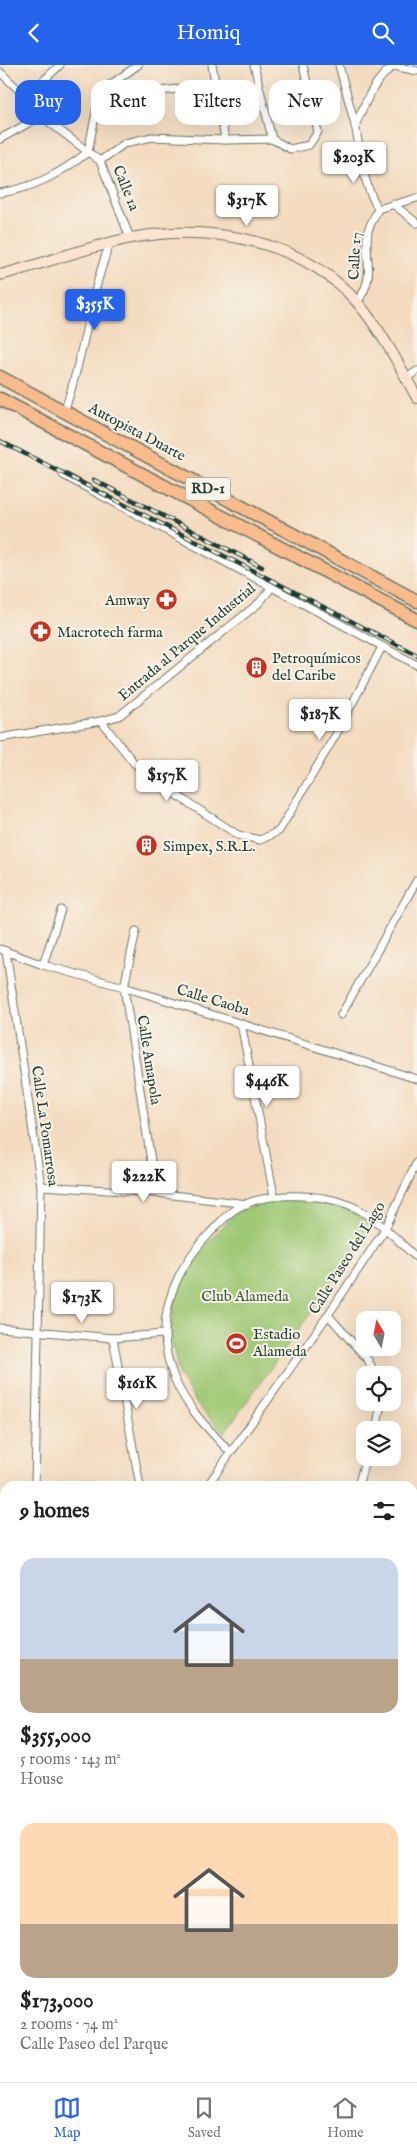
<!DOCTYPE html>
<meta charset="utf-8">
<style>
:root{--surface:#fff;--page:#f2f2f2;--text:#222;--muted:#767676;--line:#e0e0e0;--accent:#2563eb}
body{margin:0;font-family:"IM FELL English",serif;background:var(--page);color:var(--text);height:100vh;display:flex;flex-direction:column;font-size:19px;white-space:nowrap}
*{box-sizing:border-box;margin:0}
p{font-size:16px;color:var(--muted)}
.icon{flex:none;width:28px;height:28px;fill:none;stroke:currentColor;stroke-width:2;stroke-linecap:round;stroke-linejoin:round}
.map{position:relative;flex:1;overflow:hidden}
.panel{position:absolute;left:0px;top:1416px;width:418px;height:601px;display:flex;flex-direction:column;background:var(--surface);border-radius:15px 15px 0 0;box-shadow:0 5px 20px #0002}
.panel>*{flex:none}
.top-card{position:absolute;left:15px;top:15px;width:388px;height:45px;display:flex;gap:10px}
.needle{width:32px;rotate:350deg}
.fabs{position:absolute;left:356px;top:1246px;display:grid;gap:10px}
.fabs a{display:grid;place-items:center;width:45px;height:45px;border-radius:10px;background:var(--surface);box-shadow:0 5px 20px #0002;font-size:25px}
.price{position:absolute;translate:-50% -42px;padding:0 11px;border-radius:5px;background:#fff;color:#222;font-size:16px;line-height:32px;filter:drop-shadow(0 1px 2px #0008)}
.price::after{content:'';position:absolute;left:50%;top:30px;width:15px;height:11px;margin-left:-8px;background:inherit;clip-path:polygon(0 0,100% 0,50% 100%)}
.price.active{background:var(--accent);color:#fff}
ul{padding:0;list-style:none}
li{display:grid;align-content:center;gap:10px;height:265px;padding:0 20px}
li span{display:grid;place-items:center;height:155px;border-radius:15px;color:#555}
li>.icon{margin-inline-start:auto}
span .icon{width:90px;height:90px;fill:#fffc;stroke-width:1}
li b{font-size:21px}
h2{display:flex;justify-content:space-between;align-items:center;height:60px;padding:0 20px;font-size:21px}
.chip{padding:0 18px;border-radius:15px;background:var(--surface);box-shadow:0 5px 20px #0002;font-size:18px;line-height:45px}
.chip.active{background:var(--accent);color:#fff}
header{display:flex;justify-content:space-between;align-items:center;height:65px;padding:0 20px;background:var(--accent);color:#fff;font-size:22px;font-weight:600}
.tabs{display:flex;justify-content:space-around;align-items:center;height:70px;border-top:1px solid var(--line);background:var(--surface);font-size:14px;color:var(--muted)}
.tabs a{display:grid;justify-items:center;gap:2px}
.tabs .active{color:var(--accent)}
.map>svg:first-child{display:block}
</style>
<header><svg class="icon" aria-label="back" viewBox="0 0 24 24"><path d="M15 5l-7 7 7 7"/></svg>Homiq<svg class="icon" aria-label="search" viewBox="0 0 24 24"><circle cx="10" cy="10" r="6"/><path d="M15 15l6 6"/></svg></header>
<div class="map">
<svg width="417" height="2017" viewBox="0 0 417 2017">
<rect width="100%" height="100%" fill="#f7f3e8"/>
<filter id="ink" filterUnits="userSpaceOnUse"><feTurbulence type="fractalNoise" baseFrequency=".02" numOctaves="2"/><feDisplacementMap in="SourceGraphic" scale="10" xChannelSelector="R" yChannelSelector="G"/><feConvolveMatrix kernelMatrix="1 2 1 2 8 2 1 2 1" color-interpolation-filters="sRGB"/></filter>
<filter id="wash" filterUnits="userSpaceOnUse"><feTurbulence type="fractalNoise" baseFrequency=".0096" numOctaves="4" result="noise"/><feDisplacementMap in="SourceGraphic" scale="20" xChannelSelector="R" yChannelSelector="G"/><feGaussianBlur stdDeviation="1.12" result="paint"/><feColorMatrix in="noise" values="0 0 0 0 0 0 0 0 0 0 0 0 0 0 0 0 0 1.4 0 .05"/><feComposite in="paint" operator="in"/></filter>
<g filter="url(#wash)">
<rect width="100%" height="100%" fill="#f4dbbf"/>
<!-- green -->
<polygon fill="#a0c976" stroke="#608355" points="275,1134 317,1137 347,1144 374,1160 224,1368 199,1342 179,1310 171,1271 174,1235 193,1193 236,1147"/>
</g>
<g filter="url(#ink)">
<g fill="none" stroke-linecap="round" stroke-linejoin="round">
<defs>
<g id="minor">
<polyline points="212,0 225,75"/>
<polyline points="254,0 272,74"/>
<path d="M339 0C344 20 350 40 355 60 362 93 361 113 378 144 375 151 370 159 368 166 363 198 378 206 357 238"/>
<polyline points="0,7 26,32 41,51 100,96 130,173"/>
<polyline points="140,28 217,20"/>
<polyline points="26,32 60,0"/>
<path d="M355 61C365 39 373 15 394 1L417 6"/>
<polyline points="0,74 41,51"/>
<polyline points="100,96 125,78 152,72 225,75 272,74 290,84 309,80 318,67 303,0"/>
<path d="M0 128C34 123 61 108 88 87L100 27 138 0"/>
<polyline points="393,139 417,158"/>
<polyline points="378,144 417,133"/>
<polyline points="406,313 417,306"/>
<path d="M64 347C84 292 89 233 110 178"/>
<polyline points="63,410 417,600"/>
<polyline points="101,656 134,698 161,720 238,770 260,775 279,766 338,666 382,582"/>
<polyline points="0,673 101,656 119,651 259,538 272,522"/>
<polyline points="136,866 124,922 156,1128"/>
<polyline points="0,884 43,900 124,922 417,1014"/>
<polyline points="6,886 41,1121 35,1421"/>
<polyline points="43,900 61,845"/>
<polyline points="341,950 417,815"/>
<polyline points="241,958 274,1131"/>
<polyline points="41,1121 156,1128 247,1139"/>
<polyline points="328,1250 368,1295 376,1310"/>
<polyline points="0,1263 113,1273 164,1269"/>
<polyline points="113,1273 140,1421"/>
<polyline points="376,1365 381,1338"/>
<path d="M230 1387C209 1365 187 1343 175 1315 152 1261 171 1209 209 1169 217 1161 225 1151 234 1145 261 1127 311 1128 341 1137 371 1146 394 1172 417 1193"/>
<polyline points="207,1421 328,1250 385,1164 417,1097"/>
<polyline points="358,1421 366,1392"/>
<polyline points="412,1493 417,1496"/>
<polyline points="412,1545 417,1536"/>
<polyline points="0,1705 5,1701"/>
<polyline points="412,1708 417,1703"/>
<polyline points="412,1772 417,1773"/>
<polyline points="412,1855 417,1857"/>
<polyline points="412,1945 417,1952"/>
<polyline points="133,2012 135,2017"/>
<polyline points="219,2012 221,2017"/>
<polyline points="312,2012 314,2017"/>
<polyline points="410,2012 415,2017"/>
<polyline points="16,2017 29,2012"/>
<polyline points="49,2017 60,2012"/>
</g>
<path id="secondary" d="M0 210C44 199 86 182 131 173 210 158 302 175 357 237 381 265 400 301 417 333"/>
<g id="primary">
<polyline points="0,1985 5,1997"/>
<polyline points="12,2012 13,2017"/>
</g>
<g id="motorway">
<polyline points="0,312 417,536"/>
<polyline points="0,334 417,555"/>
</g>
</defs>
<!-- minor casing -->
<use href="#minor" stroke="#6a7465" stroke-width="9"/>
<!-- secondary casing -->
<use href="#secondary" stroke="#6a7465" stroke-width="12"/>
<!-- primary casing -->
<use href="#primary" stroke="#6a7465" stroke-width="12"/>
<!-- motorway casing -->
<use href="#motorway" stroke="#6a7465" stroke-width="15"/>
<!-- minor -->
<use href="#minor" stroke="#fff" stroke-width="7"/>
<!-- secondary -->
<use href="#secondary" stroke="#fde4d1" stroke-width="10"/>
<!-- primary -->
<use href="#primary" stroke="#fabb8c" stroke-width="10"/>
<!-- motorway -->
<use href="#motorway" stroke="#fabb8c" stroke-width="12"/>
<defs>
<g id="rail">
<polyline points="0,376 417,590"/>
<polyline points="94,415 262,502"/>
</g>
</defs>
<!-- rail casing -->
<use href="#rail" stroke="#1f3d34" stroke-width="4.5"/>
<!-- rail -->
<use href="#rail" stroke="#f7f3e8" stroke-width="2.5" stroke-dasharray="8" stroke-linecap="butt"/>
</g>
</g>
<!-- icons -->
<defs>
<symbol id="pharmacy-disc" viewBox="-11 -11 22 22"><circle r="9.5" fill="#c8321e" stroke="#f7f3e8"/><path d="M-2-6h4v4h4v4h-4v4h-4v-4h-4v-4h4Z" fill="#fff"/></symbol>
<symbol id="building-disc" viewBox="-11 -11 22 22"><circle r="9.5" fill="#c8321e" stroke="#f7f3e8"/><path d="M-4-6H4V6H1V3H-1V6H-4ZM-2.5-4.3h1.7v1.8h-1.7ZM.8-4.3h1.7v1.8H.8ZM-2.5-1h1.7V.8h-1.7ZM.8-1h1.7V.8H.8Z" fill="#fff"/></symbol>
<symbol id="stadium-disc" viewBox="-11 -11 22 22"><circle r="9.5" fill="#c8321e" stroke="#f7f3e8"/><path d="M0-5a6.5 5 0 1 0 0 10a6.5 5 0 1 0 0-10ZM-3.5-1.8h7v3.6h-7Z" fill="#fff"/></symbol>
</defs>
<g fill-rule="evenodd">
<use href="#pharmacy-disc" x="154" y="522" width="25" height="25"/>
<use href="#pharmacy-disc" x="28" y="554" width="25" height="25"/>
<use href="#building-disc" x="244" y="590" width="25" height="25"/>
<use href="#building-disc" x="134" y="768" width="25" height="25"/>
<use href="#stadium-disc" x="224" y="1266" width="25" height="25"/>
</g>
<g text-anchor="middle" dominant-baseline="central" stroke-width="4" stroke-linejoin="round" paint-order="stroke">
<!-- shield labels -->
<rect fill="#f7f3e8" stroke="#60746a" stroke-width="1" x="185.5" y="412.5" width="45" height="23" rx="4"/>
<g font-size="14" font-weight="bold" fill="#1f3d34">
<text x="208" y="424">RD-1</text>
</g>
<!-- street labels -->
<g font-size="15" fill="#1f3d34" stroke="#f7f3e8">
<text transform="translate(126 123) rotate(68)">Calle 1a</text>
<text transform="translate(355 191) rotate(-87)">Calle 17</text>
<text transform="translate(137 367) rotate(28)">Autopista Duarte</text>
<text transform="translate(187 577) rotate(-40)">Entrada al Parque Industrial</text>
<text transform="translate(213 935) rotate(17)">Calle Caoba</text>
<text transform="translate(149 995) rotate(81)">Calle Amapola</text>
<text transform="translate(45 1061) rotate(82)">Calle La Pomarrosa</text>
<text transform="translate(347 1193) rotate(-58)">Calle Paseo del Lago</text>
</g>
<!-- poi labels -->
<g font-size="15" fill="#1f3d34" stroke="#f7f3e8" text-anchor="start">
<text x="150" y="535" text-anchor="end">Amway</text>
<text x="57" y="567">Macrotech farma</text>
<text x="272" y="593">Petroquímicos<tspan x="272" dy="17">del Caribe</tspan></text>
<text x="163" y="781">Simpex, S.R.L.</text>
<text x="253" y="1269">Estadio<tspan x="253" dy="17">Alameda</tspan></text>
</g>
<!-- park labels -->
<g font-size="15" fill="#395941" stroke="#f7f3e8">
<text x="245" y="1231">Club Alameda</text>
</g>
</g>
</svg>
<div class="fabs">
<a><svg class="needle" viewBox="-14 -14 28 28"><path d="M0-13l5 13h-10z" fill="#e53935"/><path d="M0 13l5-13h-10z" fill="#767676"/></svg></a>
<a><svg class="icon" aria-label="locate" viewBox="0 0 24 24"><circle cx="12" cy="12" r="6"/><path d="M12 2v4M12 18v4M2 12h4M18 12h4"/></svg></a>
<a><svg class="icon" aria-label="layers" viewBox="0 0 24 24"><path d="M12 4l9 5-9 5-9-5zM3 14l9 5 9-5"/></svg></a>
</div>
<b class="price" style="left:354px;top:119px">$203K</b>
<b class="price" style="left:247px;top:162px">$317K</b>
<b class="price active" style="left:95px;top:266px">$355K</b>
<b class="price" style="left:320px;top:676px">$187K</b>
<b class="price" style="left:167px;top:737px">$157K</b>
<b class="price" style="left:267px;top:1043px">$446K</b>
<b class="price" style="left:144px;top:1138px">$222K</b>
<b class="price" style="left:82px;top:1259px">$173K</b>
<b class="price" style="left:137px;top:1345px">$161K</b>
<div class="top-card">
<a class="chip active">Buy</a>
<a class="chip">Rent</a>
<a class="chip">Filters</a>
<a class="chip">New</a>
</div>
<section class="panel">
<h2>9 homes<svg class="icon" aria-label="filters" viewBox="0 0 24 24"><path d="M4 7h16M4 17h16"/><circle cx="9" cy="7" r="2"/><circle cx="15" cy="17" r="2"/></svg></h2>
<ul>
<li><span style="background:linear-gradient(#c9d6e8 65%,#b9a48a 0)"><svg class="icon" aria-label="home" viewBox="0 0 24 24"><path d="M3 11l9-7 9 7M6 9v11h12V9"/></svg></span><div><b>$355,000</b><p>5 rooms · 143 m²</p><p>House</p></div></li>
<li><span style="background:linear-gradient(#ffd9b3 65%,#b9a48a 0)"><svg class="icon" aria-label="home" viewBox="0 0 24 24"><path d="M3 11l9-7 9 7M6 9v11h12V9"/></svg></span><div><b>$173,000</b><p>2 rooms · 74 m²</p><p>Calle Paseo del Parque</p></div></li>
</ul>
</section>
</div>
<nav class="tabs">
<a class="active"><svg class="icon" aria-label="map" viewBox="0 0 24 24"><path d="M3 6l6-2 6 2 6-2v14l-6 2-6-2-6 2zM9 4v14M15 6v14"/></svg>Map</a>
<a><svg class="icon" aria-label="saved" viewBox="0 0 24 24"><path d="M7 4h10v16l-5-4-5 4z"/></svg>Saved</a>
<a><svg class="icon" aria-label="home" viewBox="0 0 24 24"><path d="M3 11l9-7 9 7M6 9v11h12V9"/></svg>Home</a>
</nav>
